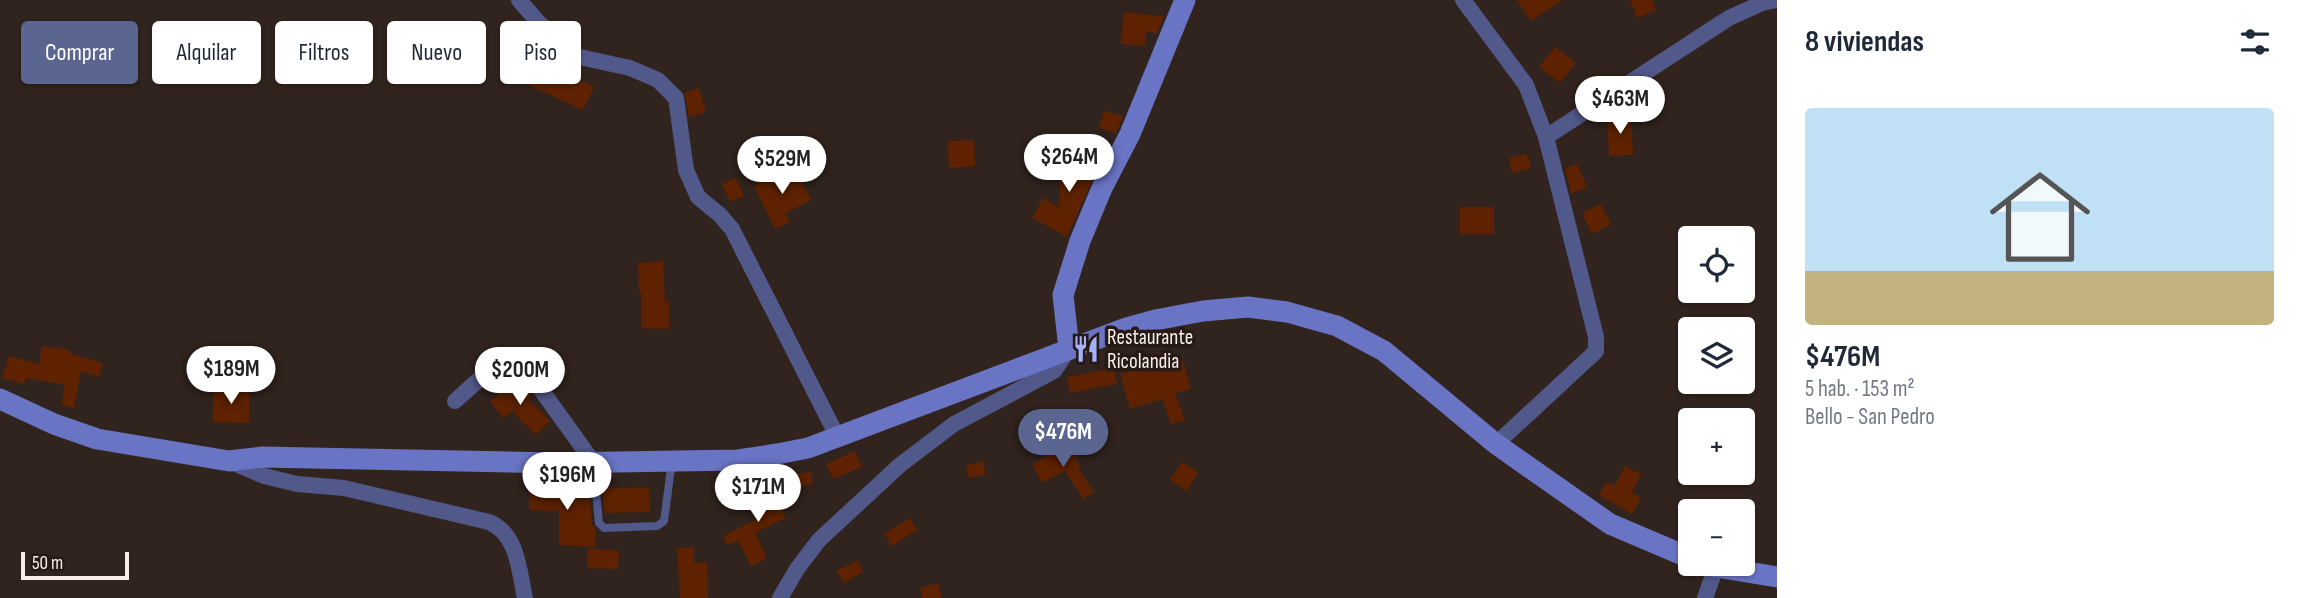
<!DOCTYPE html>
<html lang="es">
<meta charset="utf-8">
<style>
:root{--surface:#fff;--page:#f6f6f7;--text:#1f2937;--muted:#747a83;--line:#e0e1e3;--accent:#5b6690}
body{margin:0;font-family:"Sofia Sans Condensed",sans-serif;background:var(--page);color:var(--text);height:100vh;display:flex;flex-direction:column;font-size:26px;white-space:nowrap}
*{box-sizing:border-box;margin:0}
p{font-size:23px;color:var(--muted)}
.icon{flex:none;width:38px;height:38px;fill:none;stroke:currentColor;stroke-width:2;stroke-linecap:round;stroke-linejoin:round}
.map{position:relative;flex:1;overflow:hidden}
.drawer{display:flex;flex-direction:column;background:var(--surface);width:525px}
.drawer>*{flex:none}
.guide{position:absolute;left:21px;top:21px;width:665px;height:63px;display:flex;gap:14px}
.buttons{position:absolute;left:1678px;top:226px;display:grid;gap:14px}
.buttons a{display:grid;place-items:center;width:77px;height:77px;border-radius:7px;background:var(--surface);box-shadow:0 2px 5px #0004;font-size:35px}
.scale{position:absolute;left:21px;bottom:18px;width:108px;box-sizing:border-box;padding-left:7px;border:4px solid #f8efeb;border-top:0;font-size:19px;line-height:24px;white-space:nowrap;color:#f8efeb;-webkit-text-stroke:5px #271a14;paint-order:stroke}
.price{position:absolute;translate:-50% -60px;padding:0 16px;border-radius:24px;background:#fff;color:#222;font-size:23px;line-height:46px;filter:drop-shadow(0 2px 4px #0008)}
.price::after{content:'';position:absolute;left:50%;top:42px;width:21px;height:16px;margin-left:-10px;background:inherit;clip-path:polygon(0 0,100% 0,50% 100%)}
.price.on{background:var(--accent);color:#fff}
ul{padding:0;list-style:none}
li{display:grid;align-content:center;gap:14px;height:371px;padding:0 28px}
li+li{border-top:2px solid var(--line)}
li span{display:grid;place-items:center;height:217px;border-radius:7px;color:#555}
li>.icon{margin-inline-start:auto}
span .icon{width:126px;height:126px;fill:#fffc;stroke-width:1}
li b{font-size:30px}
h2{display:flex;justify-content:space-between;align-items:center;height:84px;padding:0 28px;font-size:30px}
.tag{padding:0 24px;border-radius:7px;background:var(--surface);box-shadow:0 2px 5px #0004;font-size:24px;line-height:63px}
.tag.on{background:var(--accent);color:#fff}
main{display:flex;flex:1;min-height:0}
.map>svg:first-child{display:block}
</style>
<main>
<div class="map">
<svg width="1777" height="598" viewBox="0 0 1777 598">
<rect width="100%" height="100%" fill="#31231d"/>
<!-- building -->
<g fill="#5e2201">
<polygon points="1517,0 1562,0 1531,21"/>
<polygon points="1630,0 1652,0 1656,10 1637,18"/>
<polygon points="1124,12 1164,16 1157,33 1146,32 1145,46 1121,44"/>
<polygon points="1555,47 1576,63 1560,83 1539,67"/>
<polygon points="528,57 594,87 583,110 517,80"/>
<polygon points="699,88 706,112 689,117 685,93"/>
<polygon points="1104,111 1123,116 1116,133 1099,128"/>
<polygon points="1631,116 1633,155 1609,156 1607,117"/>
<polygon points="974,140 975,166 949,168 948,141"/>
<polygon points="1527,154 1531,168 1512,173 1509,158"/>
<polygon points="1066,155 1103,156 1067,237 1032,218 1043,198 1059,207 1060,181 1065,181"/>
<polygon points="1577,164 1587,187 1571,194 1565,169"/>
<polygon points="794,166 811,200 785,213 790,222 775,229 754,186"/>
<polygon points="736,178 744,196 730,202 722,184"/>
<polygon points="1601,204 1611,224 1592,234 1582,213"/>
<rect x="1460" y="207" width="34" height="27"/>
<polygon points="663,261 665,302 669,302 669,329 642,328 642,293 639,293 638,263"/>
<polygon points="42,346 70,350 69,353 103,363 99,377 81,371 74,408 61,405 65,385 26,378 24,384 2,378 9,356 39,364"/>
<polygon points="1166,360 1168,365 1183,360 1191,389 1175,393 1185,420 1171,424 1163,399 1130,409 1120,374"/>
<polygon points="1114,368 1117,384 1070,393 1067,377"/>
<polygon points="516,381 523,382 532,395 528,399 550,421 536,435 512,411 503,418 490,401"/>
<polygon points="213,390 249,390 249,423 213,422"/>
<polygon points="1070,443 1080,467 1078,468 1094,492 1083,499 1065,471 1042,483 1032,464"/>
<polygon points="855,451 862,467 833,479 826,464"/>
<polygon points="983,461 986,474 969,478 965,466"/>
<polygon points="1182,462 1198,472 1187,491 1170,480"/>
<polygon points="1625,466 1641,474 1632,492 1641,498 1632,514 1599,495 1606,482 1615,486"/>
<polygon points="811,472 813,484 799,486 797,474"/>
<polygon points="772,485 786,518 755,533 767,558 751,566 738,541 727,545 723,536 757,519 747,497"/>
<polygon points="589,486 592,524 595,528 595,547 559,545 559,511 529,510 529,487"/>
<polygon points="649,487 650,512 605,513 602,489"/>
<polygon points="910,518 917,530 892,546 884,534"/>
<polygon points="694,547 694,563 707,562 708,598 680,598 677,548"/>
<polygon points="588,549 619,550 618,569 587,568"/>
<polygon points="857,560 863,572 844,583 836,571"/>
<polygon points="938,583 942,598 922,598 920,588"/>
</g>
<g fill="none" stroke-linecap="round" stroke-linejoin="round">
<!-- lane -->
<polyline stroke="#51598b" stroke-width="8" points="593,462 599,523 604,528 657,526 664,521 672,461"/>
<!-- street -->
<g stroke="#51598b" stroke-width="16">
<polyline points="519,0 538,22 575,56 630,68 658,80 676,98 686,170 698,197 720,215 732,229 837,436"/>
<polyline points="1463,0 1526,85 1546,137 1596,337 1596,351 1591,356 1496,444"/>
<polyline points="1546,137 1729,18 1762,3 1776,0"/>
<path d="M455 401C482 378 490 361 529 373L593 462"/>
<path d="M229 461 264 476 297 484 344 488 489 522C518 534 519 571 525 598"/>
<polyline points="780,598 797,569 819,540 900,465 954,424 1054,371 1069,349"/>
<polyline points="1705,598 1716,567"/>
</g>
<!-- secondary -->
<g stroke="#6974c4" stroke-width="21">
<polyline points="1069,349 1063,295 1080,241 1102,188 1130,134 1185,0"/>
<polyline points="0,399 54,424 97,439 229,461 262,457 556,463 738,460 777,454 808,448 1126,328 1155,320 1203,311 1248,307 1287,312 1337,326 1384,351 1496,444 1610,524 1690,558"/>
<polyline points="1705,564 1716,567 1777,577"/>
</g>
</g>
<!-- icons -->
<defs>
<symbol id="restaurant-bare" viewBox="-9 -9 18 18"><path d="M-5-6h1v4h1v-4h1v4h1v-4h1v5L-1.5 .5V6h-2V.5L-5-1ZM5-6V6H3V1.5H1.5Q1.5-4 5-6Z" fill="#a5b1fc" stroke="#271a14" stroke-width="2.5" paint-order="stroke"/></symbol>
</defs>
<g fill-rule="evenodd">
<use href="#restaurant-bare" x="1067" y="330" width="38" height="38"/>
</g>
<g text-anchor="middle" dominant-baseline="central" stroke-width="7" stroke-linejoin="round" paint-order="stroke">
<!-- poi labels -->
<g font-size="21" fill="#f8efeb" stroke="#271a14" text-anchor="start">
<text x="1107" y="337">Restaurante<tspan x="1107" dy="24">Ricolandia</tspan></text>
</g>
</g>
</svg>
<div class="buttons">
<a><svg class="icon" aria-label="locate" viewBox="0 0 24 24"><circle cx="12" cy="12" r="6"/><path d="M12 2v4M12 18v4M2 12h4M18 12h4"/></svg></a>
<a><svg class="icon" aria-label="layers" viewBox="0 0 24 24"><path d="M12 4l9 5-9 5-9-5zM3 14l9 5 9-5"/></svg></a>
<a>+</a>
<a>−</a>
</div>
<div class="scale">50 m</div>
<b class="price" style="left:1620px;top:136px">$463M</b>
<b class="price" style="left:1069px;top:194px">$264M</b>
<b class="price" style="left:782px;top:196px">$529M</b>
<b class="price" style="left:231px;top:406px">$189M</b>
<b class="price" style="left:520px;top:407px">$200M</b>
<b class="price on" style="left:1063px;top:469px">$476M</b>
<b class="price" style="left:567px;top:512px">$196M</b>
<b class="price" style="left:758px;top:524px">$171M</b>
<div class="guide">
<a class="tag on">Comprar</a>
<a class="tag">Alquilar</a>
<a class="tag">Filtros</a>
<a class="tag">Nuevo</a>
<a class="tag">Piso</a>
</div>
</div>
<section class="drawer">
<h2>8 viviendas<svg class="icon" aria-label="filters" viewBox="0 0 24 24"><path d="M4 7h16M4 17h16"/><circle cx="9" cy="7" r="2"/><circle cx="15" cy="17" r="2"/></svg></h2>
<ul>
<li><span style="background:linear-gradient(#bfe0f5 75%,#c2b280 0)"><svg class="icon" aria-label="home" viewBox="0 0 24 24"><path d="M3 11l9-7 9 7M6 9v11h12V9"/></svg></span><div><b>$476M</b><p>5 hab. · 153 m²</p><p>Bello - San Pedro</p></div></li>
</ul>
</section>
</main>
